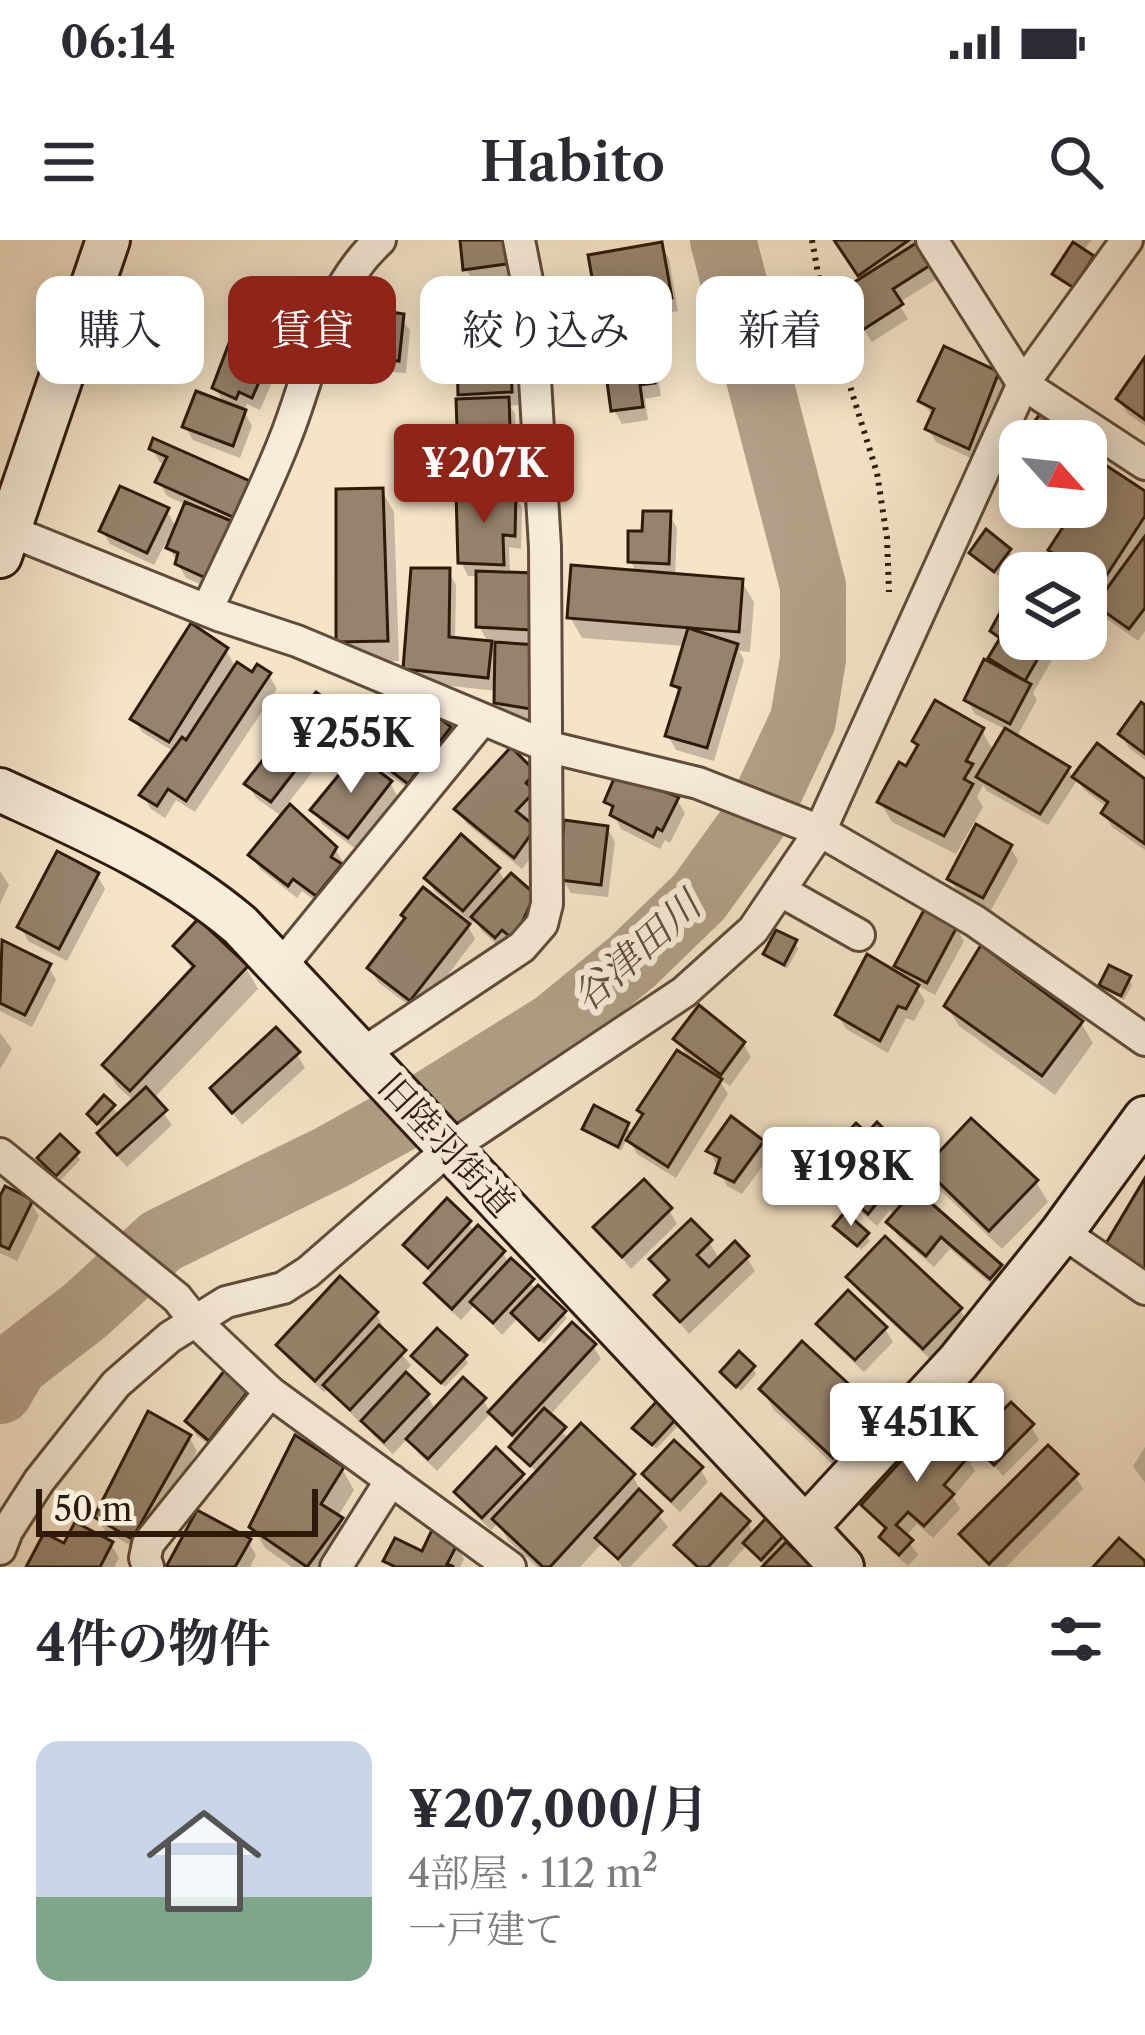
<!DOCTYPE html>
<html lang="ja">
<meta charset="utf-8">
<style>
:root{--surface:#fff;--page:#f7f7f7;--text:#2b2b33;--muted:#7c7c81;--accent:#8f2418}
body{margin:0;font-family:"Libre Caslon Text","Noto Serif JP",serif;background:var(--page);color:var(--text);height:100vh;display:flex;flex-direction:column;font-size:45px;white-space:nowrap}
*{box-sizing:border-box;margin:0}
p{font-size:39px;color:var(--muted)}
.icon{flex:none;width:66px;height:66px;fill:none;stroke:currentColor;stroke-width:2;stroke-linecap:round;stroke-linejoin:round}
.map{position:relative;height:1327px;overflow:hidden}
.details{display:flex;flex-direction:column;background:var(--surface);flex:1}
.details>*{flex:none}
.hud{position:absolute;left:36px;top:36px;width:1074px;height:108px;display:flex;gap:24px}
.needle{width:78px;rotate:117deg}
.buttons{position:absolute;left:999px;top:180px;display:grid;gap:24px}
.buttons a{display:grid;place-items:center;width:108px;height:108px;border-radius:24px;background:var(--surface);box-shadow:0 6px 30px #0003;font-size:60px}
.scale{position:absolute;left:36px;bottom:30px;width:282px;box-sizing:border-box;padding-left:12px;border:6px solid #2f1a0a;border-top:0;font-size:33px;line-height:42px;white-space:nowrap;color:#2f1a0a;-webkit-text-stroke:9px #f8eddb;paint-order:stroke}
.price{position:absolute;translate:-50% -102px;padding:0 27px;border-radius:12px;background:#fff;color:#222;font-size:39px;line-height:78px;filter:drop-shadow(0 3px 6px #0008)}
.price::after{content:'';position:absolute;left:50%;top:72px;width:36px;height:27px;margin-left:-18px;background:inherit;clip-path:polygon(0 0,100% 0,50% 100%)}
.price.selected{background:var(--accent);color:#fff}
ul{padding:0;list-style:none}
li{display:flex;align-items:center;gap:36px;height:300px;padding:0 36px}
li span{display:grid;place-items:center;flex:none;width:336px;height:240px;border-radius:24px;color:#555}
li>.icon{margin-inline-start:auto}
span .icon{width:144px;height:144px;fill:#fffc;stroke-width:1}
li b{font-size:51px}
h2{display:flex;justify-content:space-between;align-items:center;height:144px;padding:0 36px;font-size:51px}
.tag{padding:0 42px;border-radius:24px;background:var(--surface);box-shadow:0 6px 30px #0003;font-size:42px;line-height:108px}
.tag.selected{background:var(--accent);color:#fff}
.status{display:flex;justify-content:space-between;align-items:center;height:84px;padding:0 60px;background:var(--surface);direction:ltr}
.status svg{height:33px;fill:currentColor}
header{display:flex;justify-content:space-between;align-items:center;height:156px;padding:0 36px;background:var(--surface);font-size:54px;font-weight:600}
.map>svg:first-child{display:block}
</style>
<div class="status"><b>06:14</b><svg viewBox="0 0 49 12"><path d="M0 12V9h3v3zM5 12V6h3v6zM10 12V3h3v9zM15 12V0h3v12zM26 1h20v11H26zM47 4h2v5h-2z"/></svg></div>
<header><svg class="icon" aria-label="menu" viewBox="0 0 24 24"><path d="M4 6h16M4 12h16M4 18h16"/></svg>Habito<svg class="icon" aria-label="search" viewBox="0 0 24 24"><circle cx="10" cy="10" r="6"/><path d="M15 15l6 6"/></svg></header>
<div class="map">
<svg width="1145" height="1327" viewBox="0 0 1145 1327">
<rect width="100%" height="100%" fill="#f5e4c8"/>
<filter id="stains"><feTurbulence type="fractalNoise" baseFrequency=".00167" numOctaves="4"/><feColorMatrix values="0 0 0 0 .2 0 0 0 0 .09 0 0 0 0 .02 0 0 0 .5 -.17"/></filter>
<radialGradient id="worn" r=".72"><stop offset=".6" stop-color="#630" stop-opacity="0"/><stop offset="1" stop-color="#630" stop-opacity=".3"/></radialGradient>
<!-- shadow -->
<g fill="#0003" fill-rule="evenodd">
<polygon points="463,0 513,0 518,37 474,43 466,29"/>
<polygon points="836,0 916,0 937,39 898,63 908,79 872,102 841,54 863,40"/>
<polygon points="1075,0 1092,0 1082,12 1095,24 1077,52 1055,35"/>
<polygon points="661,5 669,19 678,71 645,77 650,86 661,156 645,159 648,180 622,184 614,170 606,78 601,70"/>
<polygon points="391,57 398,76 410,90 406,133 354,129 346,115"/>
<path d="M509 81 516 94 518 165 510 166 515 174 517 225 537 261H518L522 268 521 309 509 307 510 335 532 336 543 482 505 476 497 462V451L414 442 406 429 448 331 456 345 455 400 489 404 479 386V336H468L461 322 465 255 460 246 465 225 461 217 465 162 461 154ZM488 400H498V417Z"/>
<polygon points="269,85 277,99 267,125 274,138 260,170 247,164 244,171 252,186 240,218 193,200 185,186 225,165 215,148"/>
<polygon points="1145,122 1145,186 1127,173 1119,160"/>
<polygon points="997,134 1005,148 977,221 936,202 928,189 934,177 921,161"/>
<polygon points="152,209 250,244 216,351 186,338 166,302 154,325 110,304 102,290 167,271 177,289 187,265 167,256 159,242 167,226 160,222"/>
<polygon points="382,251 394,272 399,421 351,422 339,401"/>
<path d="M1145 254V391L1138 401 1107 379 1096 360 1086 374V333L1063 331 1051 311 1079 267H1086V257ZM1090 348 1105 358 1099 365Z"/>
<polygon points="669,274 677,288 675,336 742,342 754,362 750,412 739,411 744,420 714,521 676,510 668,496 681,456 674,445 686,406 582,398 570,377 637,333 631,322 645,294"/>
<polygon points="1009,311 1013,317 998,336 972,313"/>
<polygon points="1020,379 1020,399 1050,399 1057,411 1033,453 1037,460 1016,498 1068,529 1074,540 1098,508 1145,543 1145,610 1112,587 1104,574 1108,568 1084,550 1078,539 1048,585 987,551 983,545 977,557 983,567 956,614 892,582 880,562 907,530 919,508 915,501 982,491 994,512 1007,490 975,474 967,460 997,428 991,418 1000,403 993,391"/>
<polygon points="226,410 236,428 253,436 269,435 277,449 195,572 176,560 165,578 151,569 143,555 176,513 142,492 134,479"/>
<polygon points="1145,469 1145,520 1129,508 1121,494"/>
<polygon points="340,472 348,486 286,566 335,609 343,622 340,627 347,640 325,668 302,651 297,658 260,629 252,615 283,577 256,558 248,545"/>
<polygon points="449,489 456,503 417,555 376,525 368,512 403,497"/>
<polygon points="534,534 540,566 525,582 542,603 522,629 466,583 458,569"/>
<polygon points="390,543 398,557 357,610 322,584 314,570"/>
<polygon points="677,560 685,573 670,603 665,600 660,609 621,589 608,562"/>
<polygon points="607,588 615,602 608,657 571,653 563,640"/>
<polygon points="1010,607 1018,621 991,670 958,652 950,639"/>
<polygon points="498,629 506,643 511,637 540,670 503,710 482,691 475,679 472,683 435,652 427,638"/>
<polygon points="0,631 9,645 0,664"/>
<polygon points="97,635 105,649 67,721 28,701 21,687"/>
<polygon points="463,677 475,699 419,773 378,742 370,728"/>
<polygon points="198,683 246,728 258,749 153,859 172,885 127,927 109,907 101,894 104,890 94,880 113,867 119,877 135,862 117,846 105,825 194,732 176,706"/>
<polygon points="956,688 964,701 935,755 915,744 925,761 914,781 906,778 888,813 846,789 838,775 906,741 898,726"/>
<polygon points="795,703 798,709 787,729 766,714"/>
<polygon points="3,704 48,726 56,740 32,787 0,771 0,711"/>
<polygon points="1129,739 1132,745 1124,760 1102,745"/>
<polygon points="947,766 1081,783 1093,803 1055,855 959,786"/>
<polygon points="0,793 12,809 0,829"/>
<polygon points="677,799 743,803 751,817 730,846 718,838 728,854 676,938 637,914 628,897 621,911 589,894 586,888 627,886 633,896 690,822"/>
<polygon points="297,814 305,828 242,885 213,848"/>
<polygon points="762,903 770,916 742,954 727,946 710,912"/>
<polygon points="76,914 80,920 61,940 44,924"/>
<polygon points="917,925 925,939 914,952 1000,1027 1008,1040 999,1051 950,1009 934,1027 898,996 890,983 896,976 890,970 877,986 827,941 819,928"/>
<polygon points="927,928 1036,942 1048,962 1002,1009 939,949"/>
<polygon points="0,962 31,962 39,976 17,1021 0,1013"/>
<polygon points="669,970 677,984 631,1029 597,988"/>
<polygon points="468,983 475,993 503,1013 509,1024 563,1073 567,1078 544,1104 517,1079 502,1095 475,1065 461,1080 436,1057 428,1043 434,1037 407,1006"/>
<polygon points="837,986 866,995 870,1001 861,1010"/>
<polygon points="709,1002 720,1020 747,1018 755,1031 689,1094 657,1055 670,1043 653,1020"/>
<polygon points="850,1038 960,1070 968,1083 932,1121 858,1051"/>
<polygon points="376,1074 384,1088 381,1090 411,1125 403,1134 427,1155 436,1171 483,1160 491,1173 593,1106 601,1119 549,1176 569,1200 633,1236 644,1258 668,1287 630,1327 623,1327 602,1303 580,1327 537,1327 508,1300 498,1283 491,1290 466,1266 458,1253 522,1236 527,1245 538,1233 516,1213 517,1203 491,1173 437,1231 418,1213 409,1197 393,1214 373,1195 363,1178 359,1182 328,1148 324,1152 288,1119 280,1105"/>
<polygon points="820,1084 885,1089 893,1102 864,1132 828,1098"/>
<polygon points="464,1117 468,1123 445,1147 418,1122"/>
<polygon points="753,1128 756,1134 741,1151 727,1138"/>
<polygon points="228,1130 258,1161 218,1212 196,1195 188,1181"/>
<polygon points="762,1149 875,1172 887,1193 846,1236 774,1170"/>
<polygon points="675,1180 678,1186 656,1209 639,1194"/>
<polygon points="1031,1186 1039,1200 1003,1236 975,1203"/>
<polygon points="189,1197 197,1211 140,1311 105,1291 97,1277"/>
<polygon points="1145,1207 1145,1243 1133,1226"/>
<polygon points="967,1218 975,1231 953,1257 960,1269 933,1298 917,1284 905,1297 918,1315 908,1326 891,1311 883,1297 887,1292 865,1266"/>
<polygon points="342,1229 354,1250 337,1278 352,1301 333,1327 292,1327 265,1308 253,1287"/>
<polygon points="700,1229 708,1242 680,1272 654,1248 646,1234"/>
<polygon points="1075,1236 1083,1249 1006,1327 989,1327 971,1308 963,1295"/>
<polygon points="198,1274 248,1301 256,1315 250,1327 170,1327"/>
<polygon points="748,1283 754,1295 784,1295 787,1301 784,1304 809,1327 766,1327 747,1305 727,1327 694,1327 678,1305"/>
<polygon points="45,1297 65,1307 111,1304 119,1318 114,1327 30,1327"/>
<polygon points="456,1305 464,1319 460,1327 390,1327 386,1321"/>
</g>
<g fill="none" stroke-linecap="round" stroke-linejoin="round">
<!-- river -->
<polyline stroke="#b29f87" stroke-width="66" points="0,1151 16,1124 86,1070 161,1001 330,918 433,861 555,785 633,721 699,657 759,574 803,480 813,419 813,346 723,0"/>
</g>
<!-- building -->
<g fill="#96836d" stroke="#2f1a0a" stroke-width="3">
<polygon points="460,0 509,0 513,23 463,30"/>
<polygon points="834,0 909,0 858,36"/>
<polygon points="662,2 672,58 598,71 588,15"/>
<polygon points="918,2 932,24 893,49 903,64 861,91 837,53"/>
<polygon points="1073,2 1094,16 1074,48 1052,34"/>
<polygon points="358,51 393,54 391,72 404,74 399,121 343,116 347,70 358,70"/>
<polygon points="242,69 271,82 258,117 268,122 252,158 239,152 236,159 212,148"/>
<polygon points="644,69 655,143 640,145 643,167 611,171 598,76"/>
<polygon points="510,78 512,152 458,155 456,79"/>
<polygon points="944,106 999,132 969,209 925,189 934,169 918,161"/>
<polygon points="1145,117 1145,180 1116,159"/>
<polygon points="196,151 246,170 233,206 182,187"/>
<polygon points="509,157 511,216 458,218 456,159"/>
<polygon points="1042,171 1083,201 1020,201 1020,219 1012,212"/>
<polygon points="153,198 252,242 235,278 155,242 167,217 149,209"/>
<polygon points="455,222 531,222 531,248 457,247"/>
<polygon points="1104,224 1145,251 1145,276 1101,344 1048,310 1076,267 1086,267 1086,251"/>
<polygon points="120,246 169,268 147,313 99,291"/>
<polygon points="383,248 388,401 336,402 336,249"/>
<polygon points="516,251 515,296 503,295 504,325 458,323 456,252"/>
<polygon points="185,262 234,282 208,339 175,324 178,313 166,308"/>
<polygon points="643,271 671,271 669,324 628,322 628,291 642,291"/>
<polygon points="986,289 1011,309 994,332 969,313"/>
<polygon points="1145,296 1145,368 1129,389 1095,365"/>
<polygon points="571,325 743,339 739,392 567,378"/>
<polygon points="411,328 450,328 449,397 492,401 488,438 403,429"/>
<polygon points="476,331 534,333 531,390 476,387"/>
<polygon points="1004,365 1020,375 1020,399 1049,399 1025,441 988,418 1000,398 990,391"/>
<polygon points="191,383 228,408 169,502 130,479"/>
<polygon points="688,388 738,404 707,508 665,496 680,448 671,445"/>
<polygon points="495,402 537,405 537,470 494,463"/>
<polygon points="984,419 1031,444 1010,484 964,460"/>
<polygon points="237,422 252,432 257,424 271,433 186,561 168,549 157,566 139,555 182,497 186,500"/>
<polygon points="316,452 342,470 271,562 244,544"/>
<polygon points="935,460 984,488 966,521 973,524 964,539 973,544 944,596 877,562 899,522 906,526 918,505 912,501"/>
<polygon points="1141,462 1145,465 1145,514 1118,494"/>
<polygon points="424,465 451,487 408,544 365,511 386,481 403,492"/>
<polygon points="1005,488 1070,527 1040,574 976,537"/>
<polygon points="1097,503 1145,539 1145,604 1101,573 1108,562 1072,537"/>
<polygon points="511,507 536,532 526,543 535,551 516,571 536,587 514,618 454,569"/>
<polygon points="356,514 392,541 348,598 310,570"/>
<polygon points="616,534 679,557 662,591 657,588 653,597 610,575 613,566 604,562"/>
<polygon points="290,564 337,607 331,617 342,624 316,656 293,639 288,646 248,615"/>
<polygon points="564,580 608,586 601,645 560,640"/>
<polygon points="976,584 1012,605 983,658 947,639"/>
<polygon points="461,594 500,628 463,671 424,638"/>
<polygon points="57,611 99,633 59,709 17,687"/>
<polygon points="511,633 535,654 514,700 502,690 495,698 471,677"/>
<polygon points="423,647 470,684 410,761 367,728 405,678 401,675"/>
<polygon points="925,668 958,685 927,743 894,726"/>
<polygon points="198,679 248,726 130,851 102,825 194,726 173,706"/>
<polygon points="776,690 797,700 784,725 763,714"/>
<polygon points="2,700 51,724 25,775 0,763"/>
<polygon points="981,705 1083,781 1042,836 944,766"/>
<polygon points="867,714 919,745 906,769 898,766 880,801 835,775"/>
<polygon points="1109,725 1131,736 1121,756 1099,745"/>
<polygon points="699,765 745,802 721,835 673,799"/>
<polygon points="276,787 300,812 232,873 210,848"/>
<polygon points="677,810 722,839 668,927 626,900 643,874 637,870"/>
<polygon points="146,847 167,870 117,915 97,893"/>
<polygon points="104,855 115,865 97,884 87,874"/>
<polygon points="594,865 629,883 618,907 582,889"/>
<polygon points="731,876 764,901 734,942 715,933 720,918 706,911"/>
<polygon points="971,878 1038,940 989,991 924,928"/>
<polygon points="877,882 919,924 885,963 881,958 868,974 815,927 856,883 867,893"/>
<polygon points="60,894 79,912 56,936 37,918"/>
<polygon points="1145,938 1145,1038 1102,1010"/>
<polygon points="644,939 672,968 622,1017 593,987"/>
<polygon points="5,946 33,960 9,1009 0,1005 0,956"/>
<polygon points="915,949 1002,1025 990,1039 941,997 926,1016 886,982"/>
<polygon points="447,958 471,981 428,1028 403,1005"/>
<polygon points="845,972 869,993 857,1006 833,986"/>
<polygon points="691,979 712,1000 697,1015 709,1027 735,1001 749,1016 680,1082 654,1055 669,1040 649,1019"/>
<polygon points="478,985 505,1011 452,1069 424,1043"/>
<polygon points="885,996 962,1068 923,1109 846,1037"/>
<polygon points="511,1018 534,1039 493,1083 470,1062"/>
<polygon points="340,1036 378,1072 315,1141 276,1105"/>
<polygon points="538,1045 566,1071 539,1100 511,1073"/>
<polygon points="848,1050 887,1087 855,1120 816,1084"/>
<polygon points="572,1082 596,1104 512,1195 488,1172"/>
<polygon points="379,1085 406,1110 350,1170 323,1145"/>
<polygon points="437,1088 467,1115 441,1143 411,1116"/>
<polygon points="802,1101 877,1170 833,1218 759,1149"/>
<polygon points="739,1111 755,1126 736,1147 720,1132"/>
<polygon points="228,1126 253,1145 209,1201 185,1181"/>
<polygon points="406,1132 429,1154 384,1202 361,1181"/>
<polygon points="463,1137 486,1158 428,1219 406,1199"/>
<polygon points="657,1161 677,1178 652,1205 632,1188"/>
<polygon points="1011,1162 1034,1184 994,1225 971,1202"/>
<polygon points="544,1168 566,1187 530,1226 509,1207"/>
<polygon points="148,1171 191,1195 132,1299 94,1277"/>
<polygon points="939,1179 969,1216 944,1245 954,1254 924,1286 908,1272 896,1285 913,1300 899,1315 879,1297 886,1288 861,1265"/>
<polygon points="581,1183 635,1234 550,1327 543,1327 492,1279"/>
<polygon points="295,1195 344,1227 321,1264 343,1278 307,1327 249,1287"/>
<polygon points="674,1200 703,1227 671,1261 642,1234"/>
<polygon points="1048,1205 1078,1234 989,1324 959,1294"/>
<polygon points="496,1207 524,1234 482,1278 454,1252"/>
<polygon points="639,1249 662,1271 618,1319 595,1298"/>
<polygon points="721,1254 750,1281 708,1327 698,1327 674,1305"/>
<polygon points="197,1270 251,1299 235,1327 166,1327"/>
<polygon points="768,1276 786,1293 761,1320 743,1303"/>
<polygon points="75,1282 113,1302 100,1327 26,1327 44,1293 64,1303"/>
<polygon points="432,1290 458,1303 447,1324 454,1327 396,1327 383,1321 395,1298 422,1311"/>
<polygon points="1119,1298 1145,1321 1145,1327 1093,1327"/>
<polygon points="786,1302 812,1326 812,1327 762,1327"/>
</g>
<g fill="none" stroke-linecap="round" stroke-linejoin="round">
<defs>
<g id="street">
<polyline points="932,0 1023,144 1145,224"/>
<polyline points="0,287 221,376 297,401 549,507 698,543 820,591 975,681 1145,800"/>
<path d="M207 370C234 311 265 252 288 191 314 123 324 52 380 0"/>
<polyline points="781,651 859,695"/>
<polyline points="281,726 481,481"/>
<polyline points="362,814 522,707 542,684 547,664 545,307 530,56 519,0"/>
<polyline points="0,914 177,1058 195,1081 270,1152 510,1327"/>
<polyline points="1062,992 1145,1049"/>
<polyline points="0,1309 7,1291 39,1241 116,1144 170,1097 226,1062 283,1048 308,1032 450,908 684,752 753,690 820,591 1023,144 1127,0"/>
<polyline points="148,1327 145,1318 148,1304 270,1152"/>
<polyline points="336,1327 391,1240"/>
</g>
<g id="secondary">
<polyline points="0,316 108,0"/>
<path d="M0 550C85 589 168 624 240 685L842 1327"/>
<polyline points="806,1287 958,1122 1062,992 1145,878"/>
</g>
</defs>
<!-- street casing -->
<use href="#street" stroke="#604c3a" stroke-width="36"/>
<!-- secondary casing -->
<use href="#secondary" stroke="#2f1a0a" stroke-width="48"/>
<!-- path -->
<polyline stroke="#2f1a0a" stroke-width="6" stroke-dasharray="3 6" stroke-linecap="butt" points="812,0 822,56 877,233 887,298 889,352"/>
<!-- street -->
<use href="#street" stroke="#f8eddb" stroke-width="30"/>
<!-- secondary -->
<use href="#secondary" stroke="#f8eddb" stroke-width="42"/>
</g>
<g text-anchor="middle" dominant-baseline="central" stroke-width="12" stroke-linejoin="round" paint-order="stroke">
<!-- street labels -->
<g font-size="36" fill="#2f1a0a" stroke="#f8eddb">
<text transform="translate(447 905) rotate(47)">旧陸羽街道</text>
</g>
<!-- water labels -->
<g font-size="39" font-style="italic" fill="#634f3c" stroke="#f8eddb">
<text transform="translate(636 711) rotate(-42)">谷津田川</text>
</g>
</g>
<rect width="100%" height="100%" filter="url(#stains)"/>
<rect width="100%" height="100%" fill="url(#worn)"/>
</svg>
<div class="buttons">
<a><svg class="needle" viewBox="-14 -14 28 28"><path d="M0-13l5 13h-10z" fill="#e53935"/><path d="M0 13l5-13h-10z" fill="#7c7c81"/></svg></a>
<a><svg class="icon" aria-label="layers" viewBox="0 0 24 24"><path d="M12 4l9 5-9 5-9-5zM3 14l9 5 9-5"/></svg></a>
</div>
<div class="scale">50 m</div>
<b class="price selected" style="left:484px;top:286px">¥207K</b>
<b class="price" style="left:351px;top:556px">¥255K</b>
<b class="price" style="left:851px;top:989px">¥198K</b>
<b class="price" style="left:917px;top:1245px">¥451K</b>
<div class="hud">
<a class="tag">購入</a>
<a class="tag selected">賃貸</a>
<a class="tag">絞り込み</a>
<a class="tag">新着</a>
</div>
</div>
<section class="details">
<h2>4件の物件<svg class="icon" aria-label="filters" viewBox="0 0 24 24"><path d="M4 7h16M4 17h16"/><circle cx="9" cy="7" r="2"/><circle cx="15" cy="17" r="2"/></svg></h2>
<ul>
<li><span style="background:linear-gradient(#c9d6e8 65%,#7fa58c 0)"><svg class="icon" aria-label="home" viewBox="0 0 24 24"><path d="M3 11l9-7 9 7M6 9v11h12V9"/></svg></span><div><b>¥207,000/月</b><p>4部屋 · 112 m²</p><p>一戸建て</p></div></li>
</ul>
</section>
